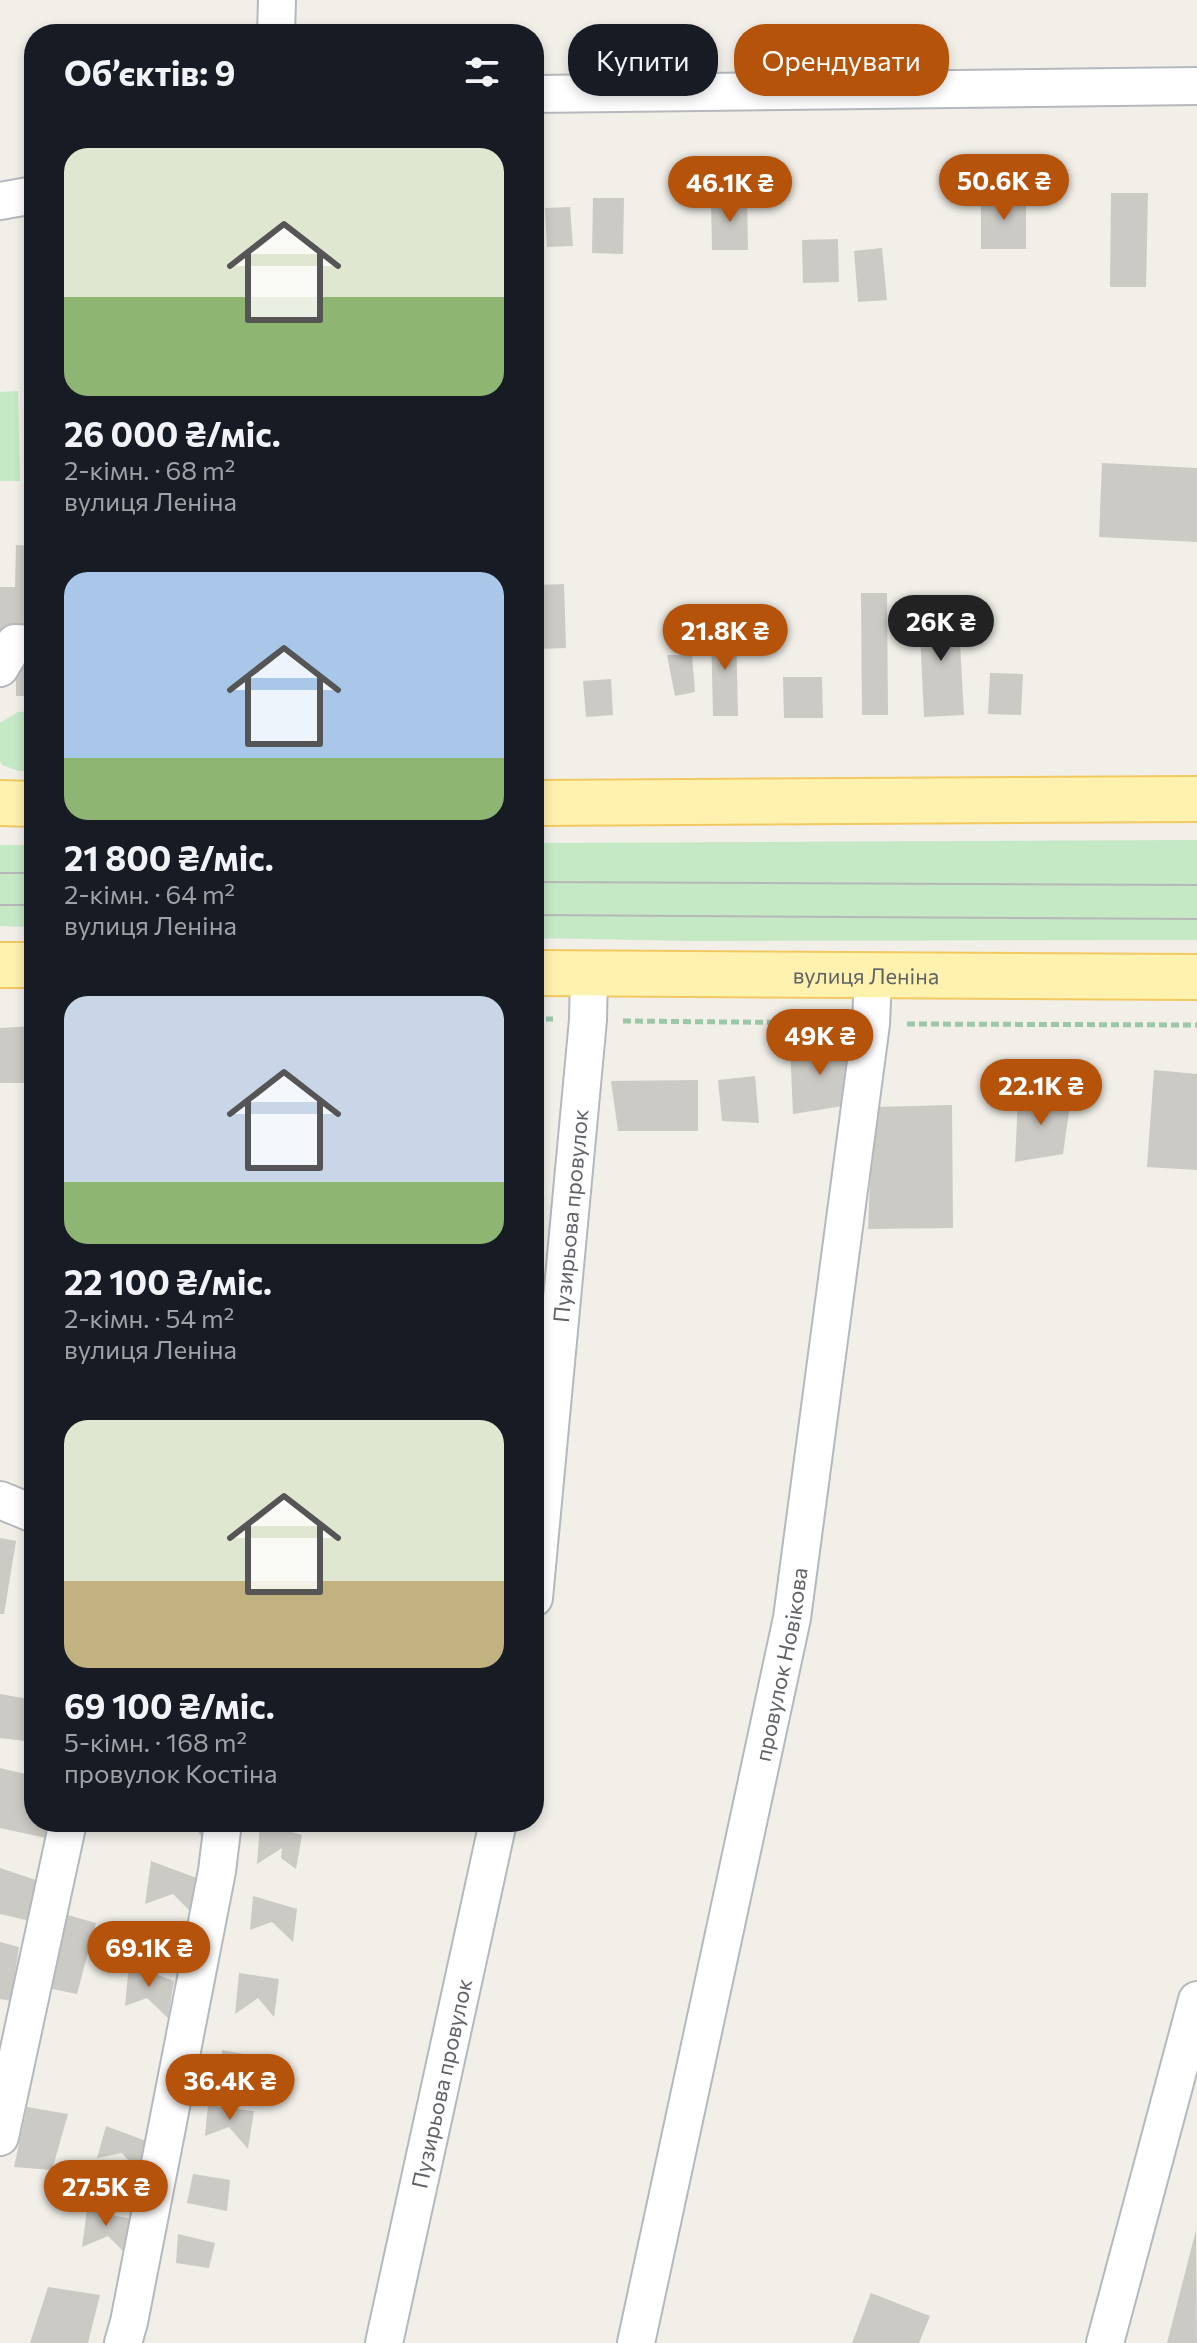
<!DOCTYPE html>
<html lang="uk">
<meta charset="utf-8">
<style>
:root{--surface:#171b24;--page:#242831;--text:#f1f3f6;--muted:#9ea1a6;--accent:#b45309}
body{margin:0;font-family:Commissioner,sans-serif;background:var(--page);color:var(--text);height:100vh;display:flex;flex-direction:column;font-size:30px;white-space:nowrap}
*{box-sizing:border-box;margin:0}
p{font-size:26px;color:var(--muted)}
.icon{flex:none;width:44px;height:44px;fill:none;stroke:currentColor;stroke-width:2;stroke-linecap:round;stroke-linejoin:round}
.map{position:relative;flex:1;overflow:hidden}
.drawer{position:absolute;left:24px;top:24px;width:520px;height:1808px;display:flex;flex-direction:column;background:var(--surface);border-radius:32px;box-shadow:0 4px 12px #0003}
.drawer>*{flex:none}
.banner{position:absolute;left:568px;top:24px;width:508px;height:72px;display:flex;gap:16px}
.price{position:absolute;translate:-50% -68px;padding:0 18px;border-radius:28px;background:var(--accent);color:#fff;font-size:26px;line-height:52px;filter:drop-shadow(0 2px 4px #0008)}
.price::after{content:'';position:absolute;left:50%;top:48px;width:24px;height:18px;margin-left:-12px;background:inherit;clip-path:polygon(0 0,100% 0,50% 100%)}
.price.on{background:#222;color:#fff}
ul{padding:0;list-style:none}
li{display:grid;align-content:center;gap:16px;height:424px;padding:0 40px}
li span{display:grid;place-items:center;height:248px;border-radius:24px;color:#555}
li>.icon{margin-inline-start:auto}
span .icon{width:144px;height:144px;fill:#fffc;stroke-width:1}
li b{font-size:34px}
h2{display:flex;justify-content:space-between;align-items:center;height:96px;padding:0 40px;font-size:34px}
.chip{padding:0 28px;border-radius:32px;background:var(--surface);box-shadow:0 4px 12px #0003;font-size:28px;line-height:72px}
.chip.on{background:var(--accent);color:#fff}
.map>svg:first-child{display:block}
</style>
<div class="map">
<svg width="1197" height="2343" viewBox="0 0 1197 2343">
<rect width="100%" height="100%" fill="#f1efe8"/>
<!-- green -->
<g fill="#c5e8c5">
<polygon points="18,391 20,481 0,481 0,392"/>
<polygon points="34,711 34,771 19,771 2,765 0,761 0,723 18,712"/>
<polygon points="1197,840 1197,940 694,941 534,938 534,843"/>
<polygon points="0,845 34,845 34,927 0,926"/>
</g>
<!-- building -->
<g fill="#cccac5">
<polygon points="1111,193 1148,193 1146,287 1110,287"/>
<rect x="981" y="194" width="45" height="55"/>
<polygon points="747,197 748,250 712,250 711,198"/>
<polygon points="593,198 624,198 623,254 592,253"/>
<polygon points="570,207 573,246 547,247 545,208"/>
<polygon points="838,239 839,282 803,283 802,240"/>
<polygon points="882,248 887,300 858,302 854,251"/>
<polygon points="1102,463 1197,468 1197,542 1099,537"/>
<polygon points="16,545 34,546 34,696 16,696 16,656 0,656 0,587 15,587"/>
<polygon points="564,584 566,648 539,649 537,585"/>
<polygon points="861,593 887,593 888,715 862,715"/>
<polygon points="958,609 964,715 924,717 919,610"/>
<polygon points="736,627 738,716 713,716 711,628"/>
<polygon points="667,655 692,655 695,692 675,696"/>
<polygon points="990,673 1023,674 1021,715 988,714"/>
<polygon points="783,677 822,677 823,718 784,718"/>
<polygon points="611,679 613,715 586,717 583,681"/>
<polygon points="34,1026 34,1083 0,1083 0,1028"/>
<polygon points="790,1046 856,1047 843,1106 793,1114"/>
<polygon points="1154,1070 1197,1074 1197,1170 1147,1167"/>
<polygon points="755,1076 759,1123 722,1121 718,1080"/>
<polygon points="698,1080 698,1131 618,1131 611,1081"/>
<polygon points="1018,1098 1071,1098 1063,1154 1015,1162"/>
<polygon points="952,1105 953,1228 868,1229 873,1107"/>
<polygon points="0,1538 16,1541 4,1614 0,1614"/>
<polygon points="0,1694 34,1700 34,1742 0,1738"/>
<polygon points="0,1768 34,1776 34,1822 50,1822 46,1838 0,1828"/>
<polygon points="192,1822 206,1822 201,1836"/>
<polygon points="260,1822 302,1835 296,1869 281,1858 282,1848 257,1864"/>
<polygon points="151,1861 202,1880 192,1913 173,1894 145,1904"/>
<polygon points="0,1868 36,1880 30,1921 0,1914"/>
<polygon points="253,1896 297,1909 293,1942 272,1922 250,1930"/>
<polygon points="64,1914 96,1923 77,1994 47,1988"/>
<polygon points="0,1942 19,1947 11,2001 0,1999"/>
<polygon points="129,1964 174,1981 168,2018 147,1998 125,2006"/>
<polygon points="239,1973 279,1979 274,2017 258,1998 235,2014"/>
<polygon points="222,2050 260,2057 258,2085 239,2067 220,2080"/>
<polygon points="208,2105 254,2111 248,2149 229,2127 205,2136"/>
<polygon points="27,2107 68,2114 52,2170 14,2167"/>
<polygon points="106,2126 146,2141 141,2175 122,2153 97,2158"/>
<polygon points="193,2174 230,2180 227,2211 187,2203"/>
<polygon points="87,2210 132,2219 123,2251 108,2236 82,2247"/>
<polygon points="1196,2230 1197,2343 1167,2343"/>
<polygon points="178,2234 215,2243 209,2268 176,2263"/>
<polygon points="48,2287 100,2295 88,2343 30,2343"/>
<polygon points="871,2293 930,2316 919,2343 852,2343"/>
</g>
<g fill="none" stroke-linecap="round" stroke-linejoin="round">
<defs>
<g id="minor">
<polyline points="276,34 277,0"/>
<polyline points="534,94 1197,86"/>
<polyline points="0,201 34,195"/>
<polyline points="0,668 15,643 34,644"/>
<polyline points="0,1500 34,1514"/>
<path id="s1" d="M534 1598 588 1020 589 974"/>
<polyline points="0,2137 68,1822"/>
<polyline points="123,2343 129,2322 217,1871 223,1822"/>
<path id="s2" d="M384 2343 498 1822"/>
<path id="s3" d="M636 2343 792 1618 871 1024 873 976"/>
<polyline points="1105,2343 1197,2000"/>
</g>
<g id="major">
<polyline points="0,803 34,804"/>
<polyline points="534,803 1197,799"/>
<polyline points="0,965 34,965"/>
<path id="s4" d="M534 973 1197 977"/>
</g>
</defs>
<!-- minor casing -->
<use href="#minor" stroke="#b5b8bc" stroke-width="40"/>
<!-- major casing -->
<use href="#major" stroke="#f2c960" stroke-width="48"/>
<!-- path -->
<g stroke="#9cc7a9" stroke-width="5" stroke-dasharray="8 4" stroke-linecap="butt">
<polyline points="534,1019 553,1019"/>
<polyline points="623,1021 837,1023"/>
<polyline points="907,1024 1197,1025"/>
</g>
<!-- minor -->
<use href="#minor" stroke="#fff" stroke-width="36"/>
<!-- major -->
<use href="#major" stroke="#fff2af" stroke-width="44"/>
<!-- tram -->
<g stroke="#b6b7b8" stroke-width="2">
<polyline points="0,873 34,873"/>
<polyline points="534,882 1197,885"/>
<polyline points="0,905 34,905"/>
<polyline points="534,915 1197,919"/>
</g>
</g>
<g text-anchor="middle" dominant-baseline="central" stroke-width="6" stroke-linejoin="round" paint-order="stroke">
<!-- street labels -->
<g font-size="22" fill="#5f6368" stroke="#fff">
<text stroke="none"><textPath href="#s4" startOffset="332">вулиця Леніна</textPath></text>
<text stroke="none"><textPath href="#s1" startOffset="384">Пузирьова провулок</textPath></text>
<text stroke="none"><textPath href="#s3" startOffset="694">провулок Новікова</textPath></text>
<text stroke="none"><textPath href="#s2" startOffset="266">Пузирьова провулок</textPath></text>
</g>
</g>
</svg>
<b class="price" style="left:1004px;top:222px">50.6K ₴</b>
<b class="price" style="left:730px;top:224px">46.1K ₴</b>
<b class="price on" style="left:941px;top:663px">26K ₴</b>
<b class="price" style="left:725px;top:672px">21.8K ₴</b>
<b class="price" style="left:820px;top:1077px">49K ₴</b>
<b class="price" style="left:1041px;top:1127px">22.1K ₴</b>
<b class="price" style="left:149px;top:1989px">69.1K ₴</b>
<b class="price" style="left:230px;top:2122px">36.4K ₴</b>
<b class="price" style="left:106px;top:2228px">27.5K ₴</b>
<div class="banner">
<a class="chip">Купити</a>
<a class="chip on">Орендувати</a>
</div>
<section class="drawer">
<h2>Об’єктів: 9<svg class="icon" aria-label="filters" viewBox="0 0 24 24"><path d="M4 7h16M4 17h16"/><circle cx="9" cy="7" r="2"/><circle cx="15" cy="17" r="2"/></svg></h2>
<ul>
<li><span style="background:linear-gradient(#dfe7d0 60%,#8fb573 0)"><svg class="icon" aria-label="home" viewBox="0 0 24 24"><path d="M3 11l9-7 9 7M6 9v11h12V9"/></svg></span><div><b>26 000 ₴/міс.</b><p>2-кімн. · 68 m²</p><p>вулиця Леніна</p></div></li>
<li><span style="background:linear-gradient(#a9c7e8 75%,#8fb573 0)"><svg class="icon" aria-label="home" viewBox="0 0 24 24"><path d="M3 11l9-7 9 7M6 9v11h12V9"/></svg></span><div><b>21 800 ₴/міс.</b><p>2-кімн. · 64 m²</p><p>вулиця Леніна</p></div></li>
<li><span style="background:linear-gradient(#c9d6e8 75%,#8fb573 0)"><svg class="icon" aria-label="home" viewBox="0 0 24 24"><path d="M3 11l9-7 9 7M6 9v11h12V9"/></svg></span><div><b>22 100 ₴/міс.</b><p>2-кімн. · 54 m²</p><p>вулиця Леніна</p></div></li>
<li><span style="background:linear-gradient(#dfe7d0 65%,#c2b280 0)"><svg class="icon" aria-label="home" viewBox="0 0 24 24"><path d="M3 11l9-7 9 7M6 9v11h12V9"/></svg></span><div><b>69 100 ₴/міс.</b><p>5-кімн. · 168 m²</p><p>провулок Костіна</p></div></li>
</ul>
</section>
</div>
